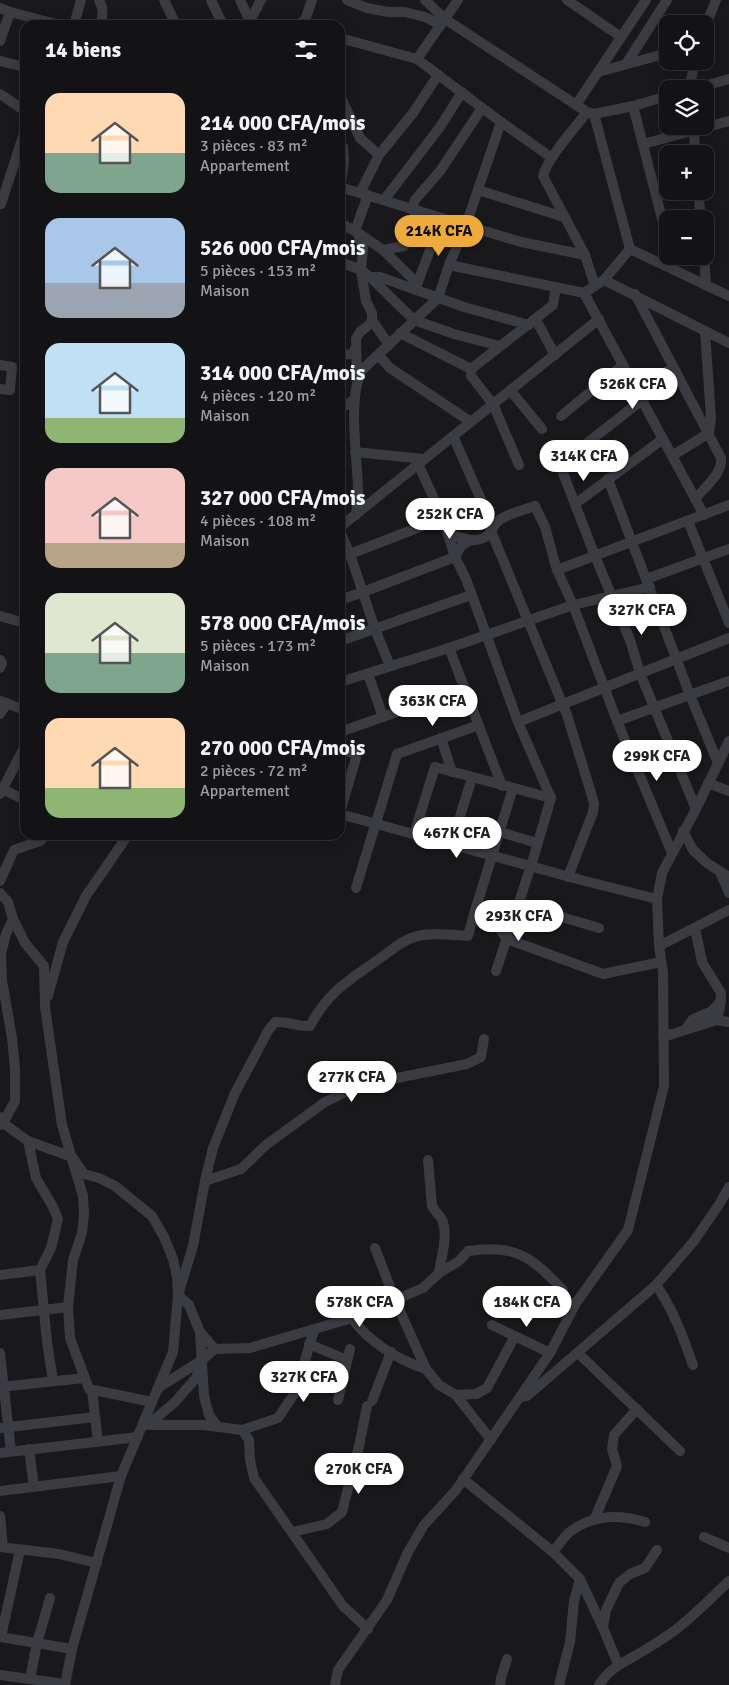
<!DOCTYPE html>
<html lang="fr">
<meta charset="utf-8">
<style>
:root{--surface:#131315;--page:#1c1c1e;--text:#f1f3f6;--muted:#9d9ea0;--line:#323234;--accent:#efaa3e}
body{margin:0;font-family:Signika,sans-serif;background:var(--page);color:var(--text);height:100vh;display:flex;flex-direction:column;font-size:19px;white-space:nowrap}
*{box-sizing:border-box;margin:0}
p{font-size:16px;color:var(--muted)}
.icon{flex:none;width:28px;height:28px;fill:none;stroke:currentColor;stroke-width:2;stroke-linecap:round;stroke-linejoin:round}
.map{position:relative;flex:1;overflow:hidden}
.drawer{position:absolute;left:20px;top:20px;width:325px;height:820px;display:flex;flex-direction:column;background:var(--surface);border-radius:15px;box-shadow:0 2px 12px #0003,0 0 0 1px var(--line)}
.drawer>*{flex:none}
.fabs{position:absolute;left:659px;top:15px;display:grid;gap:10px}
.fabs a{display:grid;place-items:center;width:55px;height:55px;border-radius:10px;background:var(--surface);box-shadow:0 2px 12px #0003,0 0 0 1px var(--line);font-size:25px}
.price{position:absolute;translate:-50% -42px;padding:0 11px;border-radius:18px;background:#fff;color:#222;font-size:16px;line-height:32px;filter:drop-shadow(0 1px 2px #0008)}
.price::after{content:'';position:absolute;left:50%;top:30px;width:15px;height:11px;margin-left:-8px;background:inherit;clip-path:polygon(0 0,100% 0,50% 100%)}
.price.selected{background:var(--accent);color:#111}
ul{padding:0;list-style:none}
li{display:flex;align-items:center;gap:15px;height:125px;padding:0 25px}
li span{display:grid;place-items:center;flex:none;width:140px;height:100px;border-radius:15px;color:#555}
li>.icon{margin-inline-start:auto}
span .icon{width:60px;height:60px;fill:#fffc;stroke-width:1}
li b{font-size:21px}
h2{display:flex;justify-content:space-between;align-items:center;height:60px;padding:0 25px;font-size:21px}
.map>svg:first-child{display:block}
</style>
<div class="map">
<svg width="729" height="1685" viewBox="0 0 729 1685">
<rect width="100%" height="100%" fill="#19191c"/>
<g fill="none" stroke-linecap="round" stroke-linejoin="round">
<!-- minor -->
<g stroke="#3a3c41" stroke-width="10">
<path d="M99 0C104 9 103 15 100 25"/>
<polyline points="164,0 176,25"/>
<polyline points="211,0 223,25"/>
<polyline points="240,0 252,25"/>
<polyline points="347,0 367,8 388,12 405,12 425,17 441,25"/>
<polyline points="425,0 445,19 587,112 594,114 633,106 668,96"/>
<polyline points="567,0 621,37"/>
<polyline points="0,8 10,12 60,25"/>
<polyline points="250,21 261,0"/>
<polyline points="74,25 81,0"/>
<polyline points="297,25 305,20 312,0"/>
<polyline points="705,28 716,0"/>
<polyline points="340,38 417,59 501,122 552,158"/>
<polyline points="0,41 10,12"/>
<polyline points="417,59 458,0"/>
<polyline points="0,61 25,67"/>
<polyline points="626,64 667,0"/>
<polyline points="598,72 668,53"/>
<polyline points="689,89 695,61"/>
<polyline points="693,89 729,79"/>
<polyline points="0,94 25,111"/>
<polyline points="340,96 360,138 379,155"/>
<polyline points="576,105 646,0"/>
<polyline points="633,106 668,242"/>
<path d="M587 112C575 128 548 157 543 176L585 255 595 286"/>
<polyline points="594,114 630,249 729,296"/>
<polyline points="694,130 695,154"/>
<polyline points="643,144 729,121"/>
<polyline points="340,187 521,242 585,255"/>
<polyline points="340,189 344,161 343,147"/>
<polyline points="478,190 564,217"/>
<polyline points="698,191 701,219"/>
<polyline points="360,193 379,155 413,113 438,75"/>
<polyline points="368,195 355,231 383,250 404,246 417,210"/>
<polyline points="384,200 440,127 462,92"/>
<polyline points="1,204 25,130"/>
<polyline points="411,209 415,200 440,171 482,108"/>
<polyline points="340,223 355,231 358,234 363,249 361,270 366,301 372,313 372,320 370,324 360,332 356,339 357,378"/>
<polyline points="383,250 417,283"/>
<polyline points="671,256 674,270"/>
<polyline points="704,256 706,285"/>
<polyline points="340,262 361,270 370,277 380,277 464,307 529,325"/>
<polyline points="449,265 584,293 604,280 630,249"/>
<polyline points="370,277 414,320 454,334 500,346"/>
<polyline points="604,280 729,343"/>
<polyline points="415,290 442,218"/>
<polyline points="584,293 704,515"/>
<path d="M635 294 721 458C723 473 705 487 695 499"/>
<polyline points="372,320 389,345"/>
<polyline points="536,320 555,355"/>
<polyline points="400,333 471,369"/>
<polyline points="340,355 352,354 355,349"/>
<polyline points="379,356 390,368 471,422"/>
<polyline points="0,365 12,367 10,390 0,389"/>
<polyline points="471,369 553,305 556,287"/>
<polyline points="471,369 471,376 493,404 519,465"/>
<polyline points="635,387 674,368"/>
<polyline points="510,390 542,429"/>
<polyline points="340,409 355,399"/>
<polyline points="561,416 623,365"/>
<polyline points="453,436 486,511 491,531 567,715 592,796 594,804 593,812 568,877"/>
<polyline points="577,451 642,400"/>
<polyline points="355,452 424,459"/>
<polyline points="672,456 709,433 711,418 705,331"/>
<polyline points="418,464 443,518 455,557 466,579 518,722 551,798"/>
<polyline points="563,473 595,556 630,640 640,673 696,809"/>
<polyline points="608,479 690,695 718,763"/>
<polyline points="575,504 663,439"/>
<path d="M356 515C357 506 359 497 358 488 357 454 348 401 361 371L438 298 449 265 466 225 501 122"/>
<polyline points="688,521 729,623"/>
<polyline points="340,527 599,319"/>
<polyline points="340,532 350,554 443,518"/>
<polyline points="350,554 375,629 390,666"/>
<polyline points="557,570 729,505"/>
<polyline points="646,579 729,549"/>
<polyline points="650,587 573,605 617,721 672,853"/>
<polyline points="340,600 363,592 455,557 461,546 469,541"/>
<polyline points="0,616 25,623"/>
<polyline points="340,641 471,595"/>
<polyline points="449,648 502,786"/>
<polyline points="0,660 2,663 0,668"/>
<polyline points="368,674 383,717"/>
<path d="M340 682 449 648 573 605 557 570 545 527 535 506C524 510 508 513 498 521 494 524 493 530 489 534 477 546 461 537 448 534"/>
<polyline points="0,701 25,710"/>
<polyline points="0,714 7,703"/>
<polyline points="617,721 729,681"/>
<polyline points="518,722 729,638"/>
<polyline points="340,732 465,688"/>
<polyline points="441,738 452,772"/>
<polyline points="340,749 355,754 356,758 340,812"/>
<polyline points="708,783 729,791"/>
<polyline points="0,788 25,800"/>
<polyline points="513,788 474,914 494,922 507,939 603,974 661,962"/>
<polyline points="0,794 25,746"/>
<polyline points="340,814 581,880 657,899"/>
<polyline points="683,831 693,850 707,863 729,877"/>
<polyline points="500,832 537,843"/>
<polyline points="414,834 435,767 551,798 531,866 496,971"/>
<polyline points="451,845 472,778"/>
<polyline points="720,872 729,893"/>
<polyline points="0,881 14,850 40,841 46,835"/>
<polyline points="356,888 397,754 479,725"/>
<polyline points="0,893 8,902 13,919 6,934 1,954 2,980 12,1038 15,1069 15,1101 3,1123 0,1125"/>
<polyline points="518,904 599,928"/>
<polyline points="13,919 25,943 44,966 45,1007 62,1125 83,1196 84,1214 82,1233 73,1260 68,1307 70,1338 89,1389 152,1402"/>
<polyline points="695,928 702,962 721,993 720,1007 717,1020"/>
<polyline points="659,946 729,910"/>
<polyline points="48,996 63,942 86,896 128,835"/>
<polyline points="685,1030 693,1019 712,1011 721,1001"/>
<polyline points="663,1037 717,1020 729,1022"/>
<polyline points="0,1117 3,1123 28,1141 36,1178 53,1207 58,1219 51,1248 40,1270"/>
<path d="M28 1141 72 1157 84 1174 99 1178 115 1186 152 1216 164 1237 173 1259 177 1277 178 1295 189 1305 200 1332 215 1349 250 1348 352 1318 423 1288 439 1273 459 1261 468 1251C517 1244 531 1257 563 1290"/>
<path d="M428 1160 432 1206C435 1212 442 1217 443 1222 448 1238 441 1257 439 1273"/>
<polyline points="205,1181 241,1169 266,1145 325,1102 351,1089 377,1082 467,1064 481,1057 484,1039"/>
<polyline points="375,1248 395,1300 426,1369 439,1385 456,1395 491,1440"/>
<polyline points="0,1275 40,1270 47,1342 53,1381"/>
<path d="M656 1285C673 1309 683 1337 693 1365"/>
<polyline points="0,1315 68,1307"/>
<path d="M352 1318C367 1341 400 1361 426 1369"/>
<polyline points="492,1325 550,1353"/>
<polyline points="200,1332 204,1396 209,1415 217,1426"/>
<polyline points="309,1344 347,1360"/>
<polyline points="0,1353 11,1451"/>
<polyline points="578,1353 680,1451"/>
<polyline points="0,1387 84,1378"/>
<polyline points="158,1388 202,1360"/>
<polyline points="92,1390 98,1442"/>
<polyline points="456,1395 476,1394 487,1388 515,1336"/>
<polyline points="521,1397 527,1396 656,1285 694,1241 720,1203 729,1187"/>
<polyline points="338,1400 350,1349"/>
<polyline points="372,1401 391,1352"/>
<polyline points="143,1425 203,1425 242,1430 249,1440 250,1460 254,1478 343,1606 368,1629"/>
<polyline points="148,1425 175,1402 196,1378 202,1360 215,1349"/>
<polyline points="0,1428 95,1417"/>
<polyline points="242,1430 278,1418 296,1391 314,1330"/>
<polyline points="29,1449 34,1487"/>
<polyline points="0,1453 138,1437"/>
<polyline points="463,1479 553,1552 580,1579 603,1628 618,1664"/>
<polyline points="0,1491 121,1476"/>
<polyline points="0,1516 3,1547"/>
<polyline points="595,1518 617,1466 612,1449 614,1435 637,1409"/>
<polyline points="293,1532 327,1524 342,1512 360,1442 367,1406"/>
<polyline points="704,1537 729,1548"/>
<polyline points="0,1547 59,1554 97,1563"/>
<path d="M553 1552C559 1545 564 1536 571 1531 593 1515 619 1514 645 1522"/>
<polyline points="603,1627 606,1610 619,1583 630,1574 645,1568 657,1550"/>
<polyline points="0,1637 72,1649"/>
<polyline points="1,1637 20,1550"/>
<polyline points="0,1675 65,1684"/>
<polyline points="30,1679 37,1643 50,1598"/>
<path d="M65 1685 72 1649 121 1476 173 1352 178 1295 193 1246 205 1181 213 1148 235 1093 268 1031 275 1022C289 1021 297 1027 310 1026 329 990 351 979 382 957 393 949 404 939 418 936 431 932 453 935 468 936L474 914"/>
<polyline points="335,1685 338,1670 387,1600 408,1552 424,1525 456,1490 550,1353 576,1303 628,1230 664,1086 663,972 659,946 657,899 662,873 696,809 729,741"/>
<polyline points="500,1685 501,1678 507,1659"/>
<polyline points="559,1685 570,1642 574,1601 580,1579"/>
<path d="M599 1685C610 1668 621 1664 638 1654 650 1647 663 1639 674 1631 694 1616 711 1598 729 1581"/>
</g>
</g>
</svg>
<div class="fabs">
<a><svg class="icon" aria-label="locate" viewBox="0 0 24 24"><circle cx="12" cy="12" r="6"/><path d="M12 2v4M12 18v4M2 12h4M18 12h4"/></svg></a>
<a><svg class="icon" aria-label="layers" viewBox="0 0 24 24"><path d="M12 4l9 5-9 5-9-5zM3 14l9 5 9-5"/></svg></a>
<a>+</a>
<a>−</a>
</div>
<b class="price selected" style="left:439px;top:257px">214K CFA</b>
<b class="price" style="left:633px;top:410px">526K CFA</b>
<b class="price" style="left:584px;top:482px">314K CFA</b>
<b class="price" style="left:450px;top:540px">252K CFA</b>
<b class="price" style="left:642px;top:636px">327K CFA</b>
<b class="price" style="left:433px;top:727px">363K CFA</b>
<b class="price" style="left:657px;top:782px">299K CFA</b>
<b class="price" style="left:457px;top:859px">467K CFA</b>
<b class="price" style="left:519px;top:942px">293K CFA</b>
<b class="price" style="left:352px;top:1103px">277K CFA</b>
<b class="price" style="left:360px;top:1328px">578K CFA</b>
<b class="price" style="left:527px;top:1328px">184K CFA</b>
<b class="price" style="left:304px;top:1403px">327K CFA</b>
<b class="price" style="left:359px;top:1495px">270K CFA</b>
<section class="drawer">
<h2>14 biens<svg class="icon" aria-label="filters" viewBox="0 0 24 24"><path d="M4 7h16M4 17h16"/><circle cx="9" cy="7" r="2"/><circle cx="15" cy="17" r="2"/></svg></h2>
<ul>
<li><span style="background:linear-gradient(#ffd9b3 60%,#7fa58c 0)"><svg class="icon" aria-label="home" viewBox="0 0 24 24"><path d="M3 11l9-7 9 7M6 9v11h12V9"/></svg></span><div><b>214 000 CFA/mois</b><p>3 pièces · 83 m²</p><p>Appartement</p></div></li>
<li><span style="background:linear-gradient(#a9c7e8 65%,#9aa5b1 0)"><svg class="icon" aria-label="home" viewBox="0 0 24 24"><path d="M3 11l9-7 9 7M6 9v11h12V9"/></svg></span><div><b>526 000 CFA/mois</b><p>5 pièces · 153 m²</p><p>Maison</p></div></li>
<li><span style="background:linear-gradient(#bfe0f5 75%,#8fb573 0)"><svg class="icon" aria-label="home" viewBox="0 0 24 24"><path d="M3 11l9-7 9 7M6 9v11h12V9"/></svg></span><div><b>314 000 CFA/mois</b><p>4 pièces · 120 m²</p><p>Maison</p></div></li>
<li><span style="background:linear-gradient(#f6c9c9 75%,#b9a48a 0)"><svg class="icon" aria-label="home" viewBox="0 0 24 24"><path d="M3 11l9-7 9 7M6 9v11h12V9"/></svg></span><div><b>327 000 CFA/mois</b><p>4 pièces · 108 m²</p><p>Maison</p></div></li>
<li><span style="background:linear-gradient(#dfe7d0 60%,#7fa58c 0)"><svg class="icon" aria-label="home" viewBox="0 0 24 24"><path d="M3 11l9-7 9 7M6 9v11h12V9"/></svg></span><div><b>578 000 CFA/mois</b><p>5 pièces · 173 m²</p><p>Maison</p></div></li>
<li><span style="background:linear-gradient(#ffd9b3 70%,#8fb573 0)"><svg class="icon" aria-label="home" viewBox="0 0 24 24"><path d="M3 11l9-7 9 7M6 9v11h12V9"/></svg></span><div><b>270 000 CFA/mois</b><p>2 pièces · 72 m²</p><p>Appartement</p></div></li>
</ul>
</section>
</div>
